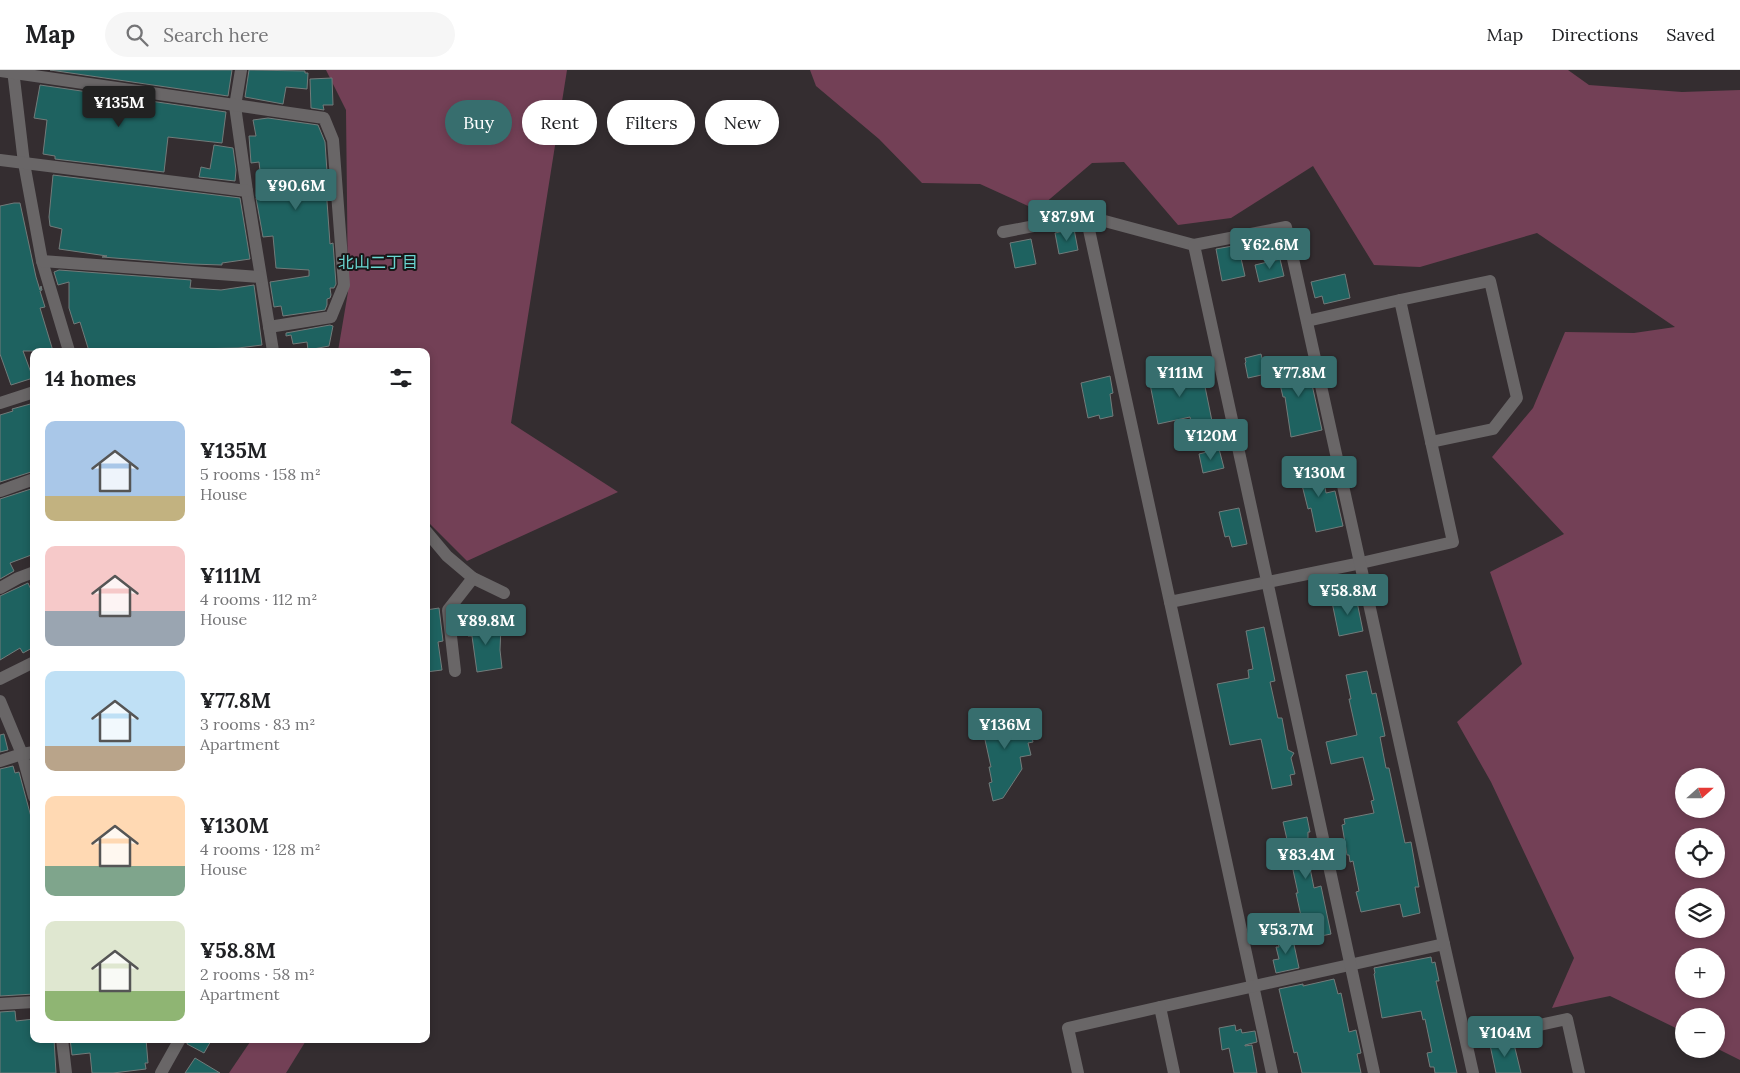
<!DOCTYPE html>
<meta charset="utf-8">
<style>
:root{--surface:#fff;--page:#f6f6f6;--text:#202124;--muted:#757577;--line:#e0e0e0;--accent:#376e6e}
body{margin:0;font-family:Lora,"Noto Sans JP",serif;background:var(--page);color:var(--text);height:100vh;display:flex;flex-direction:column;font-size:19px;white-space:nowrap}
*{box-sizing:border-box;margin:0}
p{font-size:16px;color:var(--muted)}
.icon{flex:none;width:28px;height:28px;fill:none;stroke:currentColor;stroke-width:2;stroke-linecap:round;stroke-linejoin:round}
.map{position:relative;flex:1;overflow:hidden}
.drawer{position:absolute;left:30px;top:278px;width:400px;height:695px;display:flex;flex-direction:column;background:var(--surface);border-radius:10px;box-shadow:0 2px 8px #0003}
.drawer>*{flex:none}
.hud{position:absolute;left:445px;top:30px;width:475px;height:45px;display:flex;gap:10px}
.needle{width:32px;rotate:69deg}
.buttons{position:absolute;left:1675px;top:698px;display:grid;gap:10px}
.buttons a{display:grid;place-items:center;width:50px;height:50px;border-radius:50%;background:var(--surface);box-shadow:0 2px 8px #0003;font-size:25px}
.price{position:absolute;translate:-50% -42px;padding:0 11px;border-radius:5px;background:var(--accent);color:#fff;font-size:16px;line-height:32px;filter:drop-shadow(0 1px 2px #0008)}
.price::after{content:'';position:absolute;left:50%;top:30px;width:15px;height:11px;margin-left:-8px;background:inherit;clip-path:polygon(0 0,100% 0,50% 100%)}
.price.active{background:#222;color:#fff}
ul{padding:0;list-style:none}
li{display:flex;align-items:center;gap:15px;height:125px;padding:0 15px}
li span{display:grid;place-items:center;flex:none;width:140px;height:100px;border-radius:10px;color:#555}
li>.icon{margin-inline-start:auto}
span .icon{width:60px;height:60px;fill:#fffc;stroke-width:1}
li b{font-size:21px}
h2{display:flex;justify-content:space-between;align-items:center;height:60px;padding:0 15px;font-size:21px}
.chip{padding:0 18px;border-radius:22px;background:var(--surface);box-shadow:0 2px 8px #0003;font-size:18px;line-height:45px}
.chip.active{background:var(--accent);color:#fff}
header{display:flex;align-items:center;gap:30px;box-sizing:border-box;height:70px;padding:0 25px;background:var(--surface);border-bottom:1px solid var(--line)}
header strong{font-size:24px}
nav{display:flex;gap:28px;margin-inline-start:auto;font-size:18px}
.search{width:350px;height:45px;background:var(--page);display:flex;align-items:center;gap:12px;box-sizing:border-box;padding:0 18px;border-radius:28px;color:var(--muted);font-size:19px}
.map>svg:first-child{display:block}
</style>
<header>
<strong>Map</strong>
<div class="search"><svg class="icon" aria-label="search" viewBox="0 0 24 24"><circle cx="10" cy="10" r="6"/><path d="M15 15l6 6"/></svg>Search here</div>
<nav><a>Map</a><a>Directions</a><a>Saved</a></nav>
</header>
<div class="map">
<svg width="1740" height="1003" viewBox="0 0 1740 1003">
<rect width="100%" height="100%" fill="#342d30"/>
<!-- green -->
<g fill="#734056" fill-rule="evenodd">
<polygon points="326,0 567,0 511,353 618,422 467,491 426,450 426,281 338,281 348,222 346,40"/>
<path d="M810 0H1568L1589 15 1682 22 1740 20V990L1716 978V946H1684V962L1610 926 1552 938 1574 888 1491 712 1457 652 1522 594 1490 502 1564 464 1492 387 1533 338 1565 262 1634 263 1675 257 1537 163 1420 197 1374 195 1313 96 1231 148 1178 155 1124 92 1092 93 1037 140 980 114 922 113 879 69 816 16ZM1684 706H1716V739H1684ZM1684 766H1716V799H1684ZM1684 826H1716V859H1684ZM1684 886H1716V919H1684Z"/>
<polygon points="252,969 307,969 286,1003 229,1003"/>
</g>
<!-- building -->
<g fill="#1e6260" stroke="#727b7a">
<polygon points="50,0 232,0 228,26"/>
<polygon points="249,0 305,1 305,3 308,3 307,19 286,17 283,34 245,27"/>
<polygon points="332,8 333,35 323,35 324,40 311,38 310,9"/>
<polygon points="40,15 226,42 222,73 168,67 164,102 55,89 55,86 43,84 47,50 34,48"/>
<polygon points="268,48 318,55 325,72 328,117 326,117 330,174 333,173 336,214 334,218 330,218 331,225 330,228 327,229 327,235 325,240 283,246 281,236 274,237 270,212 309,206 309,200 276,198 273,166 263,167 256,128 263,127 259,92 251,93 249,66 256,66 253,50"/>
<polygon points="214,75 233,78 236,100 235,111 199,107 201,97 210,99"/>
<polygon points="53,105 240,128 250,189 222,193 222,195 191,194 102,187 107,186 59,179 62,159 50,156 49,147"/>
<polygon points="14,133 20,133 36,207 40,220 41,216 42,220 40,221 45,237 40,238 53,281 23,281 33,308 11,315 0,284 0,136"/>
<polygon points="1074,159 1078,180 1059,184 1055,163"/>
<polygon points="1031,169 1036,194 1015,198 1010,173"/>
<polygon points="1238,175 1245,206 1222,211 1216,179"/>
<polygon points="1280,189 1284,206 1259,212 1255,195"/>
<polygon points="59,200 191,210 190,218 221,220 254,215 262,275 238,278 189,279 153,281 89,281 80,252 74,254 69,238 69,212 58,215 54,202"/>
<polygon points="1345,204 1350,228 1324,234 1322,226 1315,228 1311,212"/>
<polygon points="330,255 333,256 329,276 308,280 307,272 293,274 291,265 286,266 286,263"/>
<polygon points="1261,284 1266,304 1248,308 1245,293 1246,292 1245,288"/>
<polygon points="1299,288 1302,302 1309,301 1322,360 1291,367 1285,327 1283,327 1275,293"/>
<polygon points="1169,299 1171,308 1202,302 1212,351 1192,356 1190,347 1158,354 1148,304"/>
<polygon points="1110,306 1113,323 1110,324 1113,346 1100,349 1099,345 1088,348 1081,313"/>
<polygon points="34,333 34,401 0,412 0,345 13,341 12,339"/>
<polygon points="1219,379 1224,398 1203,403 1199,384"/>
<polygon points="1317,391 1319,400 1322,400 1326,423 1335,421 1343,456 1316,462 1311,438 1308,439 1297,395"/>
<polygon points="34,418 34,484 10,493 14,501 0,509 0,429"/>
<polygon points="1239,438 1247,474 1232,477 1229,466 1225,467 1219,442"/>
<polygon points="28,513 34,526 34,577 23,583 20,578 0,590 0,526"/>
<polygon points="1356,527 1363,561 1339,566 1332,532"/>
<polygon points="439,538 443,571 438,572 442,600 426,602 426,540"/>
<polygon points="469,553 501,555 500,580 502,598 477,602 472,566 468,566"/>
<polygon points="1264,557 1275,611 1270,612 1278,648 1282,648 1288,680 1294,683 1291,688 1295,704 1290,705 1292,715 1272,719 1261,669 1230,675 1217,614 1249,608 1248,600 1253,599 1246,561"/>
<polygon points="1367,601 1372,624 1376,623 1385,666 1380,667 1386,698 1389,698 1405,773 1411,772 1419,817 1415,817 1420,843 1403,847 1400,834 1361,842 1356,822 1359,821 1353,791 1350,792 1349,785 1347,785 1342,755 1345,754 1344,749 1374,743 1371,731 1374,730 1363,687 1331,694 1326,672 1357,665 1349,629 1351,629 1346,605"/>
<polygon points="1003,642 1030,659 1033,672 1028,673 1031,685 1020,687 1022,699 1003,728 993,731 989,713 992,712 989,697 991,697 980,647"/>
<polygon points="4,664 8,680 0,682 0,665"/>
<polygon points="13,696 15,703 19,702 34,758 34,924 0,926 0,699"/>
<polygon points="1307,747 1310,762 1308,762 1308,768 1313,792 1309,793 1314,818 1321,816 1331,864 1306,869 1296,823 1298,823 1293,800 1294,800 1283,752"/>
<polygon points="1292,865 1299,898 1276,903 1273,890 1279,889 1276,877 1279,877 1277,868"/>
<polygon points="1431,887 1432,893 1435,892 1439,911 1436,911 1457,1003 1435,1003 1434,997 1430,997 1427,983 1432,982 1425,949 1423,950 1421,941 1382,948 1374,904 1375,903 1374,898"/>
<polygon points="1334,909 1338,924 1341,923 1349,962 1356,960 1361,983 1357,984 1361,1003 1302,1003 1297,982 1294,983 1279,919 1303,914 1303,916"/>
<polygon points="15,941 16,951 34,949 34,969 54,969 56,1003 0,1003 0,942"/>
<polygon points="1235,955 1236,961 1241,959 1242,963 1255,961 1257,972 1245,975 1245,976 1252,975 1257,1003 1234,1003 1229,978 1222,980 1219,958"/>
<polygon points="70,969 146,969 148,993 145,993 146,999 113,1003 92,1003 90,983 72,985"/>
<polygon points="188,969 212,969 204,983 187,974"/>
<polygon points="1513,970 1521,1003 1496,1003 1490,975"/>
<polygon points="195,988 220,1003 185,1003"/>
</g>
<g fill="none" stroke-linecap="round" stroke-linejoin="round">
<!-- street -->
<g stroke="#696667" stroke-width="12">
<polyline points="13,0 24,93 42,191 69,281"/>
<polyline points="241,0 235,36 247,121 273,281"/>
<polyline points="0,1 324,48 333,70 344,215 331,247 269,257"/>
<polyline points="0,90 247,121"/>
<polyline points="1003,162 1086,146"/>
<polyline points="1194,175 1086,146 1170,532 1361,493 1453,472 1400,230 1307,251"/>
<polyline points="42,191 260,207"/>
<polyline points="1400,230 1490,211 1517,328 1493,359 1431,372"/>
<polyline points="0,333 34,322"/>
<polyline points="0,421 34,409"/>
<polyline points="426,461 447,486 473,508 504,523"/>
<polyline points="0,518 18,508 34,502"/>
<polyline points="1170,532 1272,1003"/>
<polyline points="455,601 448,540 473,508"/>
<polyline points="0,609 34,592"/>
<polyline points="0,631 22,684 34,727"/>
<polyline points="0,691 22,684 34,682"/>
<polyline points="0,934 34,932"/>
<polyline points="1160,937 1444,874 1473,1003"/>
<polyline points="62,969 66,1003"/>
<polyline points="1467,971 1567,949 1579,1003"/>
<polyline points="161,1003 180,969"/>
<polyline points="1078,1003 1068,958 1160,937 1174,1003"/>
<polyline points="1374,1003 1194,175 1286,157 1444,874"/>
</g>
</g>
<g text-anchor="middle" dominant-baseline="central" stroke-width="4" stroke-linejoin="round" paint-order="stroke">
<!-- neighbourhood labels -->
<g font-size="16" fill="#6ad6d1" stroke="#1a1718">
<text x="378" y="192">北山二丁目</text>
</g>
</g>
</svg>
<div class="buttons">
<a><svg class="needle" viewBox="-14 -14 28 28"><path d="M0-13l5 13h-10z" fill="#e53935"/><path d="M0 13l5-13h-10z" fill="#757577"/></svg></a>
<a><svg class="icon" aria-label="locate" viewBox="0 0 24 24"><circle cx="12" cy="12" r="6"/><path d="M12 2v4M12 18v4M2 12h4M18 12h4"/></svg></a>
<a><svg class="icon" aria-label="layers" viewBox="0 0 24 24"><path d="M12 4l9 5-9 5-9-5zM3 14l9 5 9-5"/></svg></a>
<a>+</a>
<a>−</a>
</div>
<b class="price active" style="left:119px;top:58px">¥135M</b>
<b class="price" style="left:296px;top:141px">¥90.6M</b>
<b class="price" style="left:1067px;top:172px">¥87.9M</b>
<b class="price" style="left:1270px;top:200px">¥62.6M</b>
<b class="price" style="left:1180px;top:328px">¥111M</b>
<b class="price" style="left:1299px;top:328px">¥77.8M</b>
<b class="price" style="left:1211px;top:391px">¥120M</b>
<b class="price" style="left:1319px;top:428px">¥130M</b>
<b class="price" style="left:1348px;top:546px">¥58.8M</b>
<b class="price" style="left:486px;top:576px">¥89.8M</b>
<b class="price" style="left:1005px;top:680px">¥136M</b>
<b class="price" style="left:1306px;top:810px">¥83.4M</b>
<b class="price" style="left:1286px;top:885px">¥53.7M</b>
<b class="price" style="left:1505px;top:988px">¥104M</b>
<div class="hud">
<a class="chip active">Buy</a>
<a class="chip">Rent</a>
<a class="chip">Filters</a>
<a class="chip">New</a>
</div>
<section class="drawer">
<h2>14 homes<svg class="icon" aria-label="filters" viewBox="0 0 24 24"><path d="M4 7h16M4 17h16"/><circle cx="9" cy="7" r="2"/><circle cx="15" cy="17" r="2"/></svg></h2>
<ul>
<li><span style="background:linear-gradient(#a9c7e8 75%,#c2b280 0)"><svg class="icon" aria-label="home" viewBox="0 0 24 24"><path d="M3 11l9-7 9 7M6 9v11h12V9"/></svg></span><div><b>¥135M</b><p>5 rooms · 158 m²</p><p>House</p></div></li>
<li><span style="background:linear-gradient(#f6c9c9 65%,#9aa5b1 0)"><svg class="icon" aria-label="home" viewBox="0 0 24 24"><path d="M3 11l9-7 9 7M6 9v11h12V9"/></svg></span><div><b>¥111M</b><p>4 rooms · 112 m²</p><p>House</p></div></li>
<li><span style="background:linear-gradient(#bfe0f5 75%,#b9a48a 0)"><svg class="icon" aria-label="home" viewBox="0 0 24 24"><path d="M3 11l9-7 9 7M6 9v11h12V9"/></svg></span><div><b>¥77.8M</b><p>3 rooms · 83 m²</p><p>Apartment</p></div></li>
<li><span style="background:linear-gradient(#ffd9b3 70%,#7fa58c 0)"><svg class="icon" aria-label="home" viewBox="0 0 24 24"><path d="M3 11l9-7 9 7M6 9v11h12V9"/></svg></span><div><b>¥130M</b><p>4 rooms · 128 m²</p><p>House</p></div></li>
<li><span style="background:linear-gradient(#dfe7d0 70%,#8fb573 0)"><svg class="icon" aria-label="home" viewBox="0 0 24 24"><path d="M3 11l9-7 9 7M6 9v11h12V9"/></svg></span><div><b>¥58.8M</b><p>2 rooms · 58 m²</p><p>Apartment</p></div></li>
</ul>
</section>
</div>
